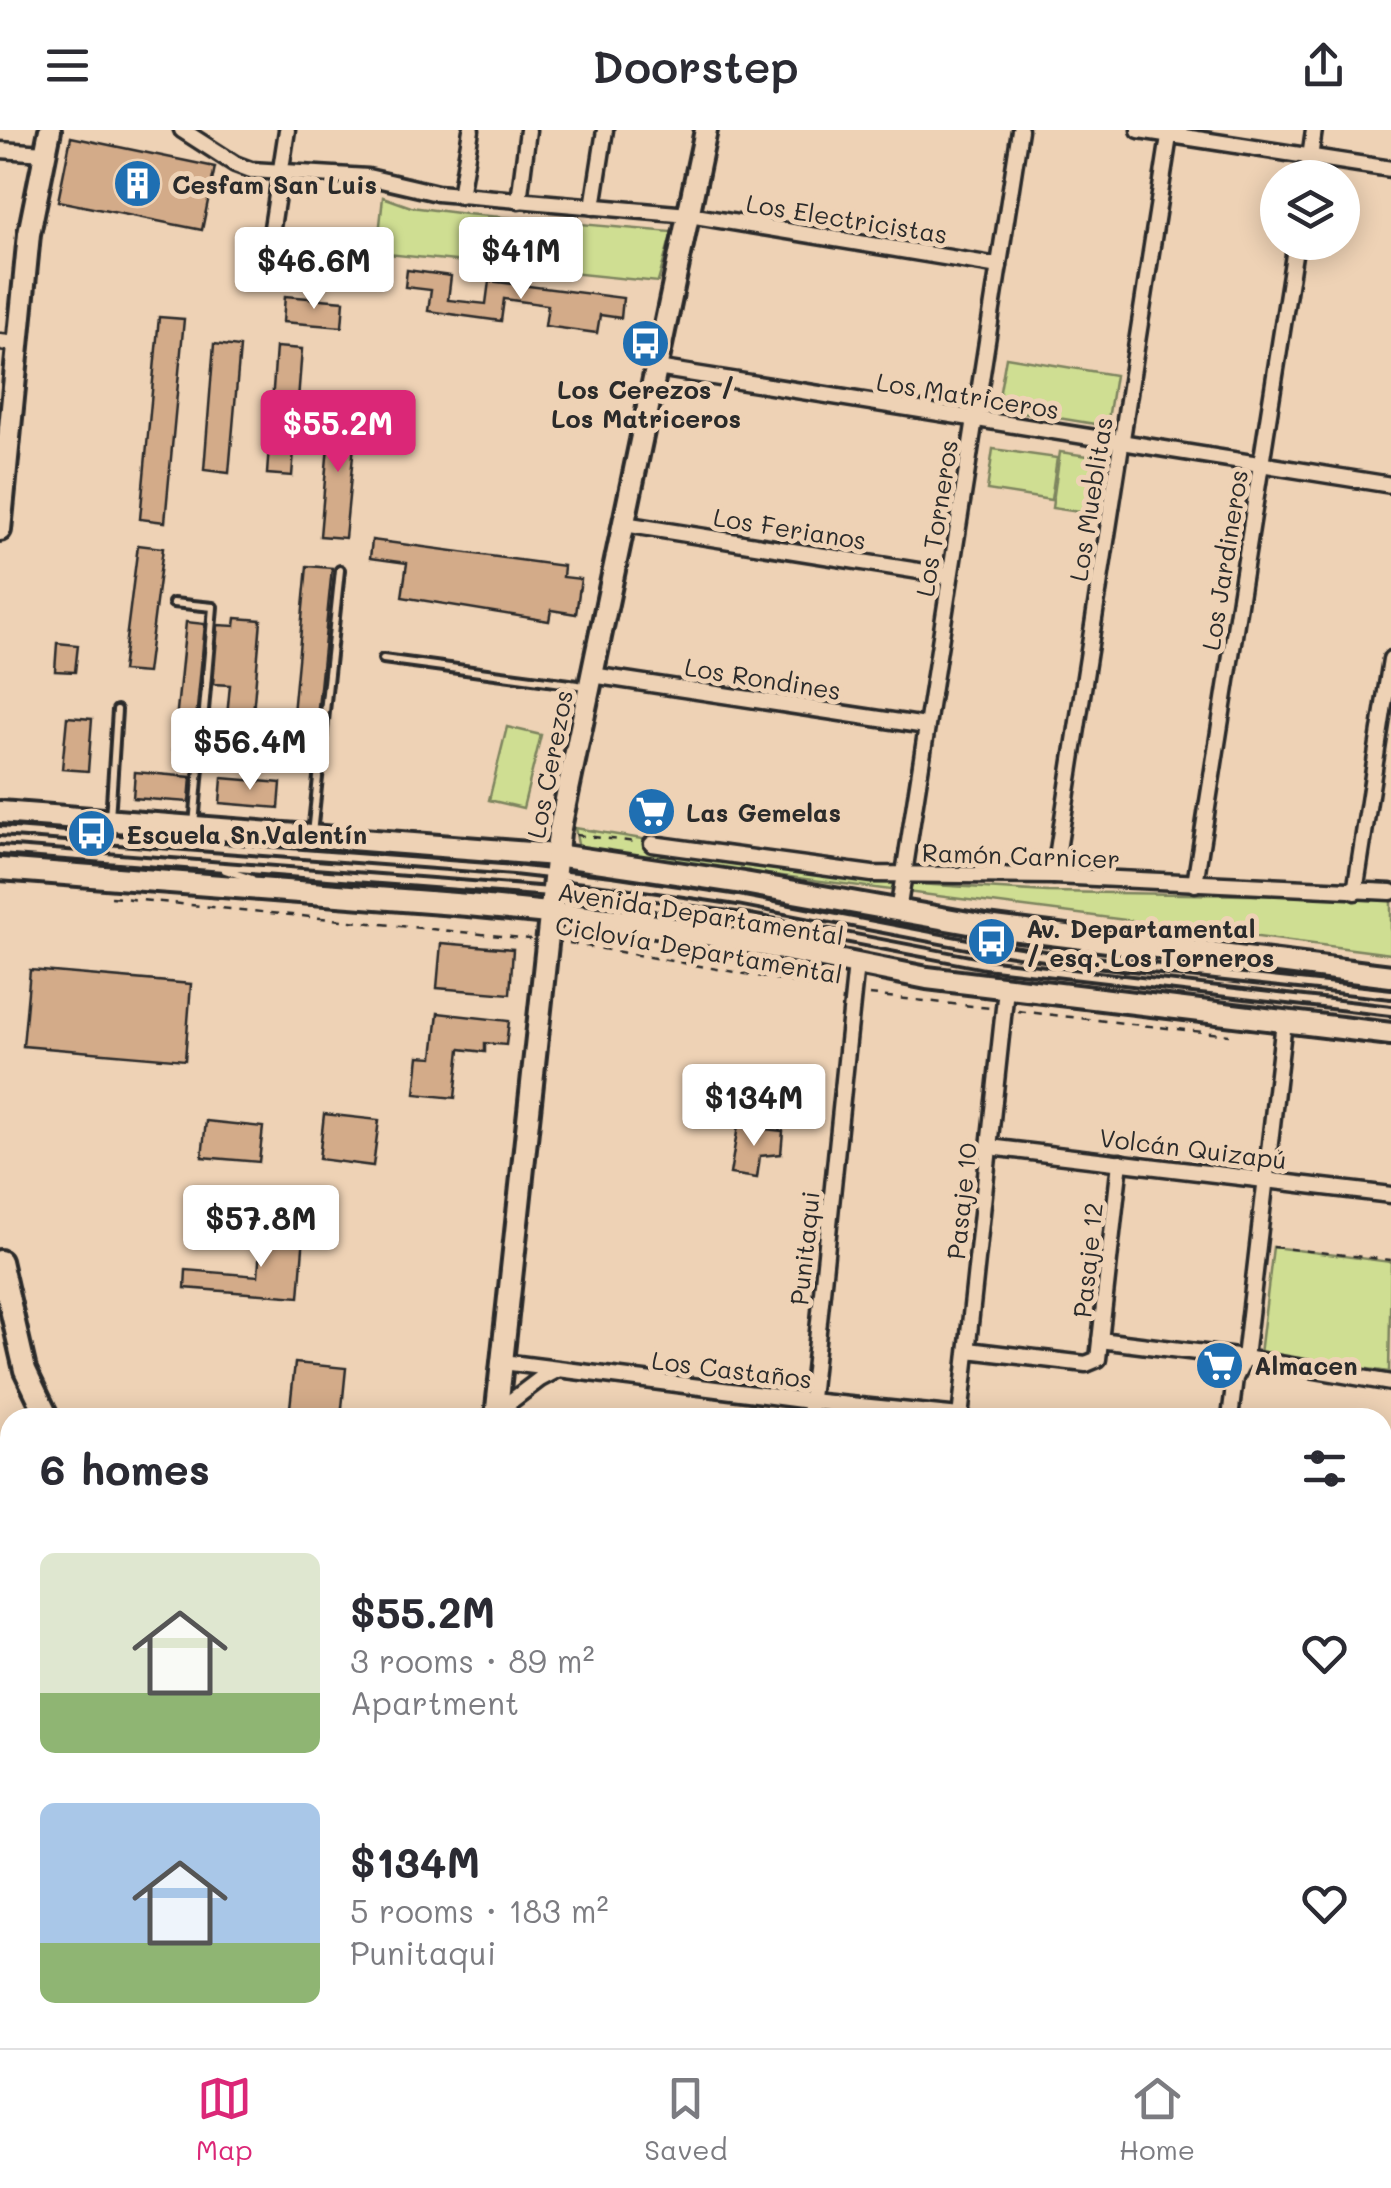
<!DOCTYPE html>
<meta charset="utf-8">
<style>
:root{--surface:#fff;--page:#f2f2f3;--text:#2b2b33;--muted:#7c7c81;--line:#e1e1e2;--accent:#db2777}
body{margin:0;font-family:Mali,sans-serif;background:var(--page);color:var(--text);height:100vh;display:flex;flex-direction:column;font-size:38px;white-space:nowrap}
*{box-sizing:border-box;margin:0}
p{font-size:32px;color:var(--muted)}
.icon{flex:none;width:55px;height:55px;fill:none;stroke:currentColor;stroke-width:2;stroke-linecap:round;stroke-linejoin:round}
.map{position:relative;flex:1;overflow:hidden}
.drawer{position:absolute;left:0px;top:1278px;width:1392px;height:642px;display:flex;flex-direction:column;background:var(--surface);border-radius:30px 30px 0 0;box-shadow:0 5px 25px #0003}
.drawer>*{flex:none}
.controls{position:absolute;left:1260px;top:30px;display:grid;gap:20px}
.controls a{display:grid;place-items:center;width:100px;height:100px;border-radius:50%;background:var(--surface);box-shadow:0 5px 25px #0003;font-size:50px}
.price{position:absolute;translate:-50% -85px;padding:0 22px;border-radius:10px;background:#fff;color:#222;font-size:32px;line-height:65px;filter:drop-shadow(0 2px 5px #0008)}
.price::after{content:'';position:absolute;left:50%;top:60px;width:30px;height:22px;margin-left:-15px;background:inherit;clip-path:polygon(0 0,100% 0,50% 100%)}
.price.selected{background:var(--accent);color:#fff}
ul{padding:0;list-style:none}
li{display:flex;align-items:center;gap:30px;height:250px;padding:0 40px}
li span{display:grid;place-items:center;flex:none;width:280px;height:200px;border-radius:15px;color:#555}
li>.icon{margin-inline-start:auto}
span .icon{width:120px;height:120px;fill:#fffc;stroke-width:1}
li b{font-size:42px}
h2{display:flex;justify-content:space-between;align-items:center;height:120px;padding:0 40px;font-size:42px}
header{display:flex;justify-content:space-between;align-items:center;height:130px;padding:0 40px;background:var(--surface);font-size:45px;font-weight:600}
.dock{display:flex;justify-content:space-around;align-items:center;height:140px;border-top:2px solid var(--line);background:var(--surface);font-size:28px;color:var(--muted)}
.dock a{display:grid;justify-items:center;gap:5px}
.dock .selected{color:var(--accent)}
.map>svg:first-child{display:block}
</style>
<header><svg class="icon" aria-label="menu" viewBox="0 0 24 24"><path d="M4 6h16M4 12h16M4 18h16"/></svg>Doorstep<svg class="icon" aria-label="share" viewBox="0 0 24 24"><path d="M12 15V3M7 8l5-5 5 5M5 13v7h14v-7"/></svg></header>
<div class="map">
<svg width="1391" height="1918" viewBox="0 0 1391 1918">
<rect width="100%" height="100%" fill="#eed2b5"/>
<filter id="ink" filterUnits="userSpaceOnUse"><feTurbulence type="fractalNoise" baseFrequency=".01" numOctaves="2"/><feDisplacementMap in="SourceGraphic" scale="20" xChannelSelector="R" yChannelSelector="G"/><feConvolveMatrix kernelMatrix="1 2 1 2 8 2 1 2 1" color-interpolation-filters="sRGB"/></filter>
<g filter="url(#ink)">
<!-- green -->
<g fill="#cfde92" stroke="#7d845e" stroke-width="2.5">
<polygon points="383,67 411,77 466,84 672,102 658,152 377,123"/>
<polygon points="1006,227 1115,245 1107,296 997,278"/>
<polygon points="993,319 1057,328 1051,370 987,360"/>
<polygon points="1060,322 1102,328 1093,384 1052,378"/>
<polygon points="507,597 541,605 523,678 489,670"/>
<polygon points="575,698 917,754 1048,762 1391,767 1391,824 579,720"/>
<polygon points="1273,1117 1391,1132 1389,1242 1260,1224"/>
</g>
<!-- building -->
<g fill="#d3ab89" stroke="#2b2b2b" stroke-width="2.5">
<polygon points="71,7 215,37 202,100 58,71"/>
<polygon points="407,140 451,146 448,170 486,174 489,151 623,168 621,188 600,185 597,203 545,196 548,175 504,169 501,191 428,181 431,160 405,157"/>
<polygon points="285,166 344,171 342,197 283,192"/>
<polygon points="159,187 184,189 165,392 140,389"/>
<polygon points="214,214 240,217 229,343 204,340"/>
<polygon points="276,217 302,219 292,346 267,344"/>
<polygon points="331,282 357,284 345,408 320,406"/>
<polygon points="372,410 564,436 563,447 581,449 576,484 551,480 549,491 402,467 407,433 370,428"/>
<polygon points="138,415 163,418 147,543 122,541"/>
<polygon points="307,436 332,438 312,638 288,636"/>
<polygon points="236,488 261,490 250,619 224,617 230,555 213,554 218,495 235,496"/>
<polygon points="186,492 205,494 193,622 173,620"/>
<polygon points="57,513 78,515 75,542 55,541"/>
<polygon points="67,587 92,589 88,641 62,639"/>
<polygon points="135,642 191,647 189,672 133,668"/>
<polygon points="222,648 281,653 279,678 220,673"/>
<polygon points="441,813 513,819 510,864 437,858"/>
<polygon points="30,840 191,854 185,930 23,916"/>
<polygon points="438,883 509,891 506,915 485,913 485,922 460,919 455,968 415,964 419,926 433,927"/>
<polygon points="324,984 379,990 373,1036 319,1029"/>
<polygon points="206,991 263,997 259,1032 202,1027"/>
<polygon points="738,996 783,1001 781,1024 760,1026 757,1048 730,1044"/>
<polygon points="261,1102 304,1105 299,1167 185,1158 186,1140 258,1146"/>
<polygon points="295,1233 346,1238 341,1288 289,1286"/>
</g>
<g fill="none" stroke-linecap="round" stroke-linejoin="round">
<defs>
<g id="lane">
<polyline points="173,473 213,477 194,695"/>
<polyline points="383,529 585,556"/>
<polyline points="110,689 117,580"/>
<polyline points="0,701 514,740 611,751 738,770 967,814 1058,828 1391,864"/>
<polyline points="312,704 340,440"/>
<polyline points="0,720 551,762 751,789 985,834 1391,881"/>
<polyline points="225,740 252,749"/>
</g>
<g id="street">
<polyline points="182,0 235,34 251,40 368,47 437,63 689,85 999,136"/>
<polyline points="1139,0 1391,39"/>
<polyline points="0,20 45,23"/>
<polyline points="1307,48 1314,0"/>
<polyline points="460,66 471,0"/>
<polyline points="519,71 528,0"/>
<polyline points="593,77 605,0"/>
<polyline points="271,104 287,0"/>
<polyline points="0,212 18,214"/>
<polyline points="657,238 1391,355"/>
<polyline points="624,394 950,446"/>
<polyline points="592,545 926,596"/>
<polyline points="652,714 872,744 1054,746 1391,762"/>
<polyline points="1054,746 1170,0"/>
<polyline points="1195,754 1296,112"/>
<polyline points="1355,762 1391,529"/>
<polyline points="898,782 1020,0"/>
<polyline points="989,1017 1391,1065"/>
<polyline points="1100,1210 1245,1228 1391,1253"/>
<polyline points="968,1220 1086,1234 1098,1229 1120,1032"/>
<polyline points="503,1232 810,1271 960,1286"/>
<polyline points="493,1285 540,1249 557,1240"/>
<polyline points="809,1288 856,834"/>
<polyline points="960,1288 1006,859"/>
<polyline points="1230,1288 1235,1248 1245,1228 1284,892"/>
<polyline points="1382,1402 1391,1403"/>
<polyline points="1382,1539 1391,1540"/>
<polyline points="1382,1871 1391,1872"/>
<polyline points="76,1910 78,1918"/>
<polyline points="702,1910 708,1918"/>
<polyline points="435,1911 435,1910"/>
<polyline points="173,1918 209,1910"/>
<polyline points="738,1918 739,1910"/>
<polyline points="892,1918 893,1910"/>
<polyline points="1000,1918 1001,1910"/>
<polyline points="1170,1918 1171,1910"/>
</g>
<g id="secondary">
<polyline points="0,400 29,104 50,0"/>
<polyline points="0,682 556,725 744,753 986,796 1391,846"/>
<polyline points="0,739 468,775 618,790 712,805 927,848 1391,904"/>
<polyline points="0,1131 25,1240 48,1288"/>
<polyline points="496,1288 559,703 706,0"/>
<polyline points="0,1583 10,1585"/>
<polyline points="1382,1702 1391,1703"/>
<polyline points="359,1910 366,1918"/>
</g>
</defs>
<!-- lane casing -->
<use href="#lane" stroke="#2b2b2b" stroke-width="14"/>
<!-- street casing -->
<use href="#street" stroke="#2b2b2b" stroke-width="21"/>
<!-- secondary casing -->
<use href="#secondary" stroke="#2b2b2b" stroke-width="28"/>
<!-- path -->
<g stroke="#2b2b2b" stroke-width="2.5" stroke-dasharray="8 8" stroke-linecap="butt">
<polyline points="576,705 637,712"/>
<polyline points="111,767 531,809"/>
<polyline points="569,813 837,860"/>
<polyline points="869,865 990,878"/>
<polyline points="1018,881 1229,905"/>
<polyline points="1273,1117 1391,1130"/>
</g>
<!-- lane -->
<use href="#lane" stroke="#eed2b5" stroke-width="6"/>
<!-- street -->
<use href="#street" stroke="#eed2b5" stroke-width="14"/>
<!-- secondary -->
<use href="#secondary" stroke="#eed2b5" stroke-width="20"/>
</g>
</g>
<!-- icons -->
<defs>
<symbol id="building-disc" viewBox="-11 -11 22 22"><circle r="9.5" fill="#1f6fb2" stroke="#eed2b5"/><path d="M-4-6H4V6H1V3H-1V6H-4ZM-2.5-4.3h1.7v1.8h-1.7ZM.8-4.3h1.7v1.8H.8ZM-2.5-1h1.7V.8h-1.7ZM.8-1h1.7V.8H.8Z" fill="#fff"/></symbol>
<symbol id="bus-disc" viewBox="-11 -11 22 22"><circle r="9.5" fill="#1f6fb2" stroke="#eed2b5"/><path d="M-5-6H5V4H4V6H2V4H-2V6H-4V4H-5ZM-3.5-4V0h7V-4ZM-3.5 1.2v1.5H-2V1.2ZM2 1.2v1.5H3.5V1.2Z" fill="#fff"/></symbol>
<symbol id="supermarket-disc" viewBox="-11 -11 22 22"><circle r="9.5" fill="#1f6fb2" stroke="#eed2b5"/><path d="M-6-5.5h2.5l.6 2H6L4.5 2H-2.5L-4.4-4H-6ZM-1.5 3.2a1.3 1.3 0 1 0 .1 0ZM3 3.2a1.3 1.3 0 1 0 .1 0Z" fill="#fff"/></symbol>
</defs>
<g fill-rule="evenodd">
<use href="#building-disc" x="110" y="26" width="55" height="55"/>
<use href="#bus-disc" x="618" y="186" width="55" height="55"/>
<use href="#supermarket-disc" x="624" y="654" width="55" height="55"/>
<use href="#bus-disc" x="64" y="676" width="55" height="55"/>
<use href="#bus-disc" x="964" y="784" width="55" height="55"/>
<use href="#supermarket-disc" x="1192" y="1208" width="55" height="55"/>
</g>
<g text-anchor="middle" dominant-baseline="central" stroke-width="10" stroke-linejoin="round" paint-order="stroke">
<!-- poi labels -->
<g font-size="25" font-weight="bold" fill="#2b2b2b" stroke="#eed2b5" text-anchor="start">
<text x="172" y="54">Cesfam San Luis</text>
<text x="646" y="259" text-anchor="middle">Los Cerezos /<tspan x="646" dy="29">Los Matriceros</tspan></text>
<text x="686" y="682">Las Gemelas</text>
<text x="126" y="704">Escuela Sn.Valentín</text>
<text x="1026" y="798">Av. Departamental<tspan x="1026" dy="29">/ esq. Los Torneros</tspan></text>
<text x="1254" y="1235">Almacen</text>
</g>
<!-- street labels -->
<g font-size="25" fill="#2b2b2b" stroke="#eed2b5">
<text transform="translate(847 88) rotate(9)">Los Electricistas</text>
<text transform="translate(968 265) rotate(9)">Los Matriceros</text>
<text transform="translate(1090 369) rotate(-81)">Los Mueblitas</text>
<text transform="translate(936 388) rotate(-81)">Los Torneros</text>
<text transform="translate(790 398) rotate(9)">Los Ferianos</text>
<text transform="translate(1224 430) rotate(-81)">Los Jardineros</text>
<text transform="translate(763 548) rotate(9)">Los Rondines</text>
<text transform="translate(549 634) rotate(-79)">Los Cerezos</text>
<text transform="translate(1021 725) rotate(2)">Ramón Carnicer</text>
<text transform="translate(701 783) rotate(9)">Avenida Departamental</text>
<text transform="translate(699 819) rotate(10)">Ciclovía Departamental</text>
<text transform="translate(1193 1018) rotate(7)">Volcán Quizapú</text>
<text transform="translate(961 1071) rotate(-84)">Pasaje 10</text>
<text transform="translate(804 1118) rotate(-84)">Punitaqui</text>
<text transform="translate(1087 1130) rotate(-84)">Pasaje 12</text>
<text transform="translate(732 1239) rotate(7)">Los Castaños</text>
</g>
</g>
</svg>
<div class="controls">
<a><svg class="icon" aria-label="layers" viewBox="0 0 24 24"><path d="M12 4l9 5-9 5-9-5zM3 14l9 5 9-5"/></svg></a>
</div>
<b class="price" style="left:521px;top:172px">$41M</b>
<b class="price" style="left:314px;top:182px">$46.6M</b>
<b class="price selected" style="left:338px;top:345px">$55.2M</b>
<b class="price" style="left:250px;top:663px">$56.4M</b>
<b class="price" style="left:754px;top:1019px">$134M</b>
<b class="price" style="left:261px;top:1140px">$57.8M</b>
<section class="drawer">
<h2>6 homes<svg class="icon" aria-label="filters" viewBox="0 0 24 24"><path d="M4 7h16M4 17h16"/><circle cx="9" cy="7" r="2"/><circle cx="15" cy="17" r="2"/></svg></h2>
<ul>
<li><span style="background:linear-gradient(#dfe7d0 70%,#8fb573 0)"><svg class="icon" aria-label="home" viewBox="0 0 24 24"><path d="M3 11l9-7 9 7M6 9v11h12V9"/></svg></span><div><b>$55.2M</b><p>3 rooms · 89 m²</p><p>Apartment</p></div><svg class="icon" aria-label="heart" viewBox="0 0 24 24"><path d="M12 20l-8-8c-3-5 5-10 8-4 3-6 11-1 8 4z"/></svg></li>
<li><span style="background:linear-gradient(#a9c7e8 70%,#8fb573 0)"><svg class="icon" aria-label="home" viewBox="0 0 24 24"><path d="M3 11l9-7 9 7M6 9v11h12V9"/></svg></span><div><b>$134M</b><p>5 rooms · 183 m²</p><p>Punitaqui</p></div><svg class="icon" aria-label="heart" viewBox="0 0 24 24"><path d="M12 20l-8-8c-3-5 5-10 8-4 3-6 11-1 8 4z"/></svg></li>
</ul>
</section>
</div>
<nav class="dock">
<a class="selected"><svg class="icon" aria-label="map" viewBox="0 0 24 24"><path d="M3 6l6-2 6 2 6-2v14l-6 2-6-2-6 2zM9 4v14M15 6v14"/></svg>Map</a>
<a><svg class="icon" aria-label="saved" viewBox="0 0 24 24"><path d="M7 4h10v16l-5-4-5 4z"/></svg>Saved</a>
<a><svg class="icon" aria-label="home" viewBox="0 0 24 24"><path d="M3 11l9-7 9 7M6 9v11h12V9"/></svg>Home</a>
</nav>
